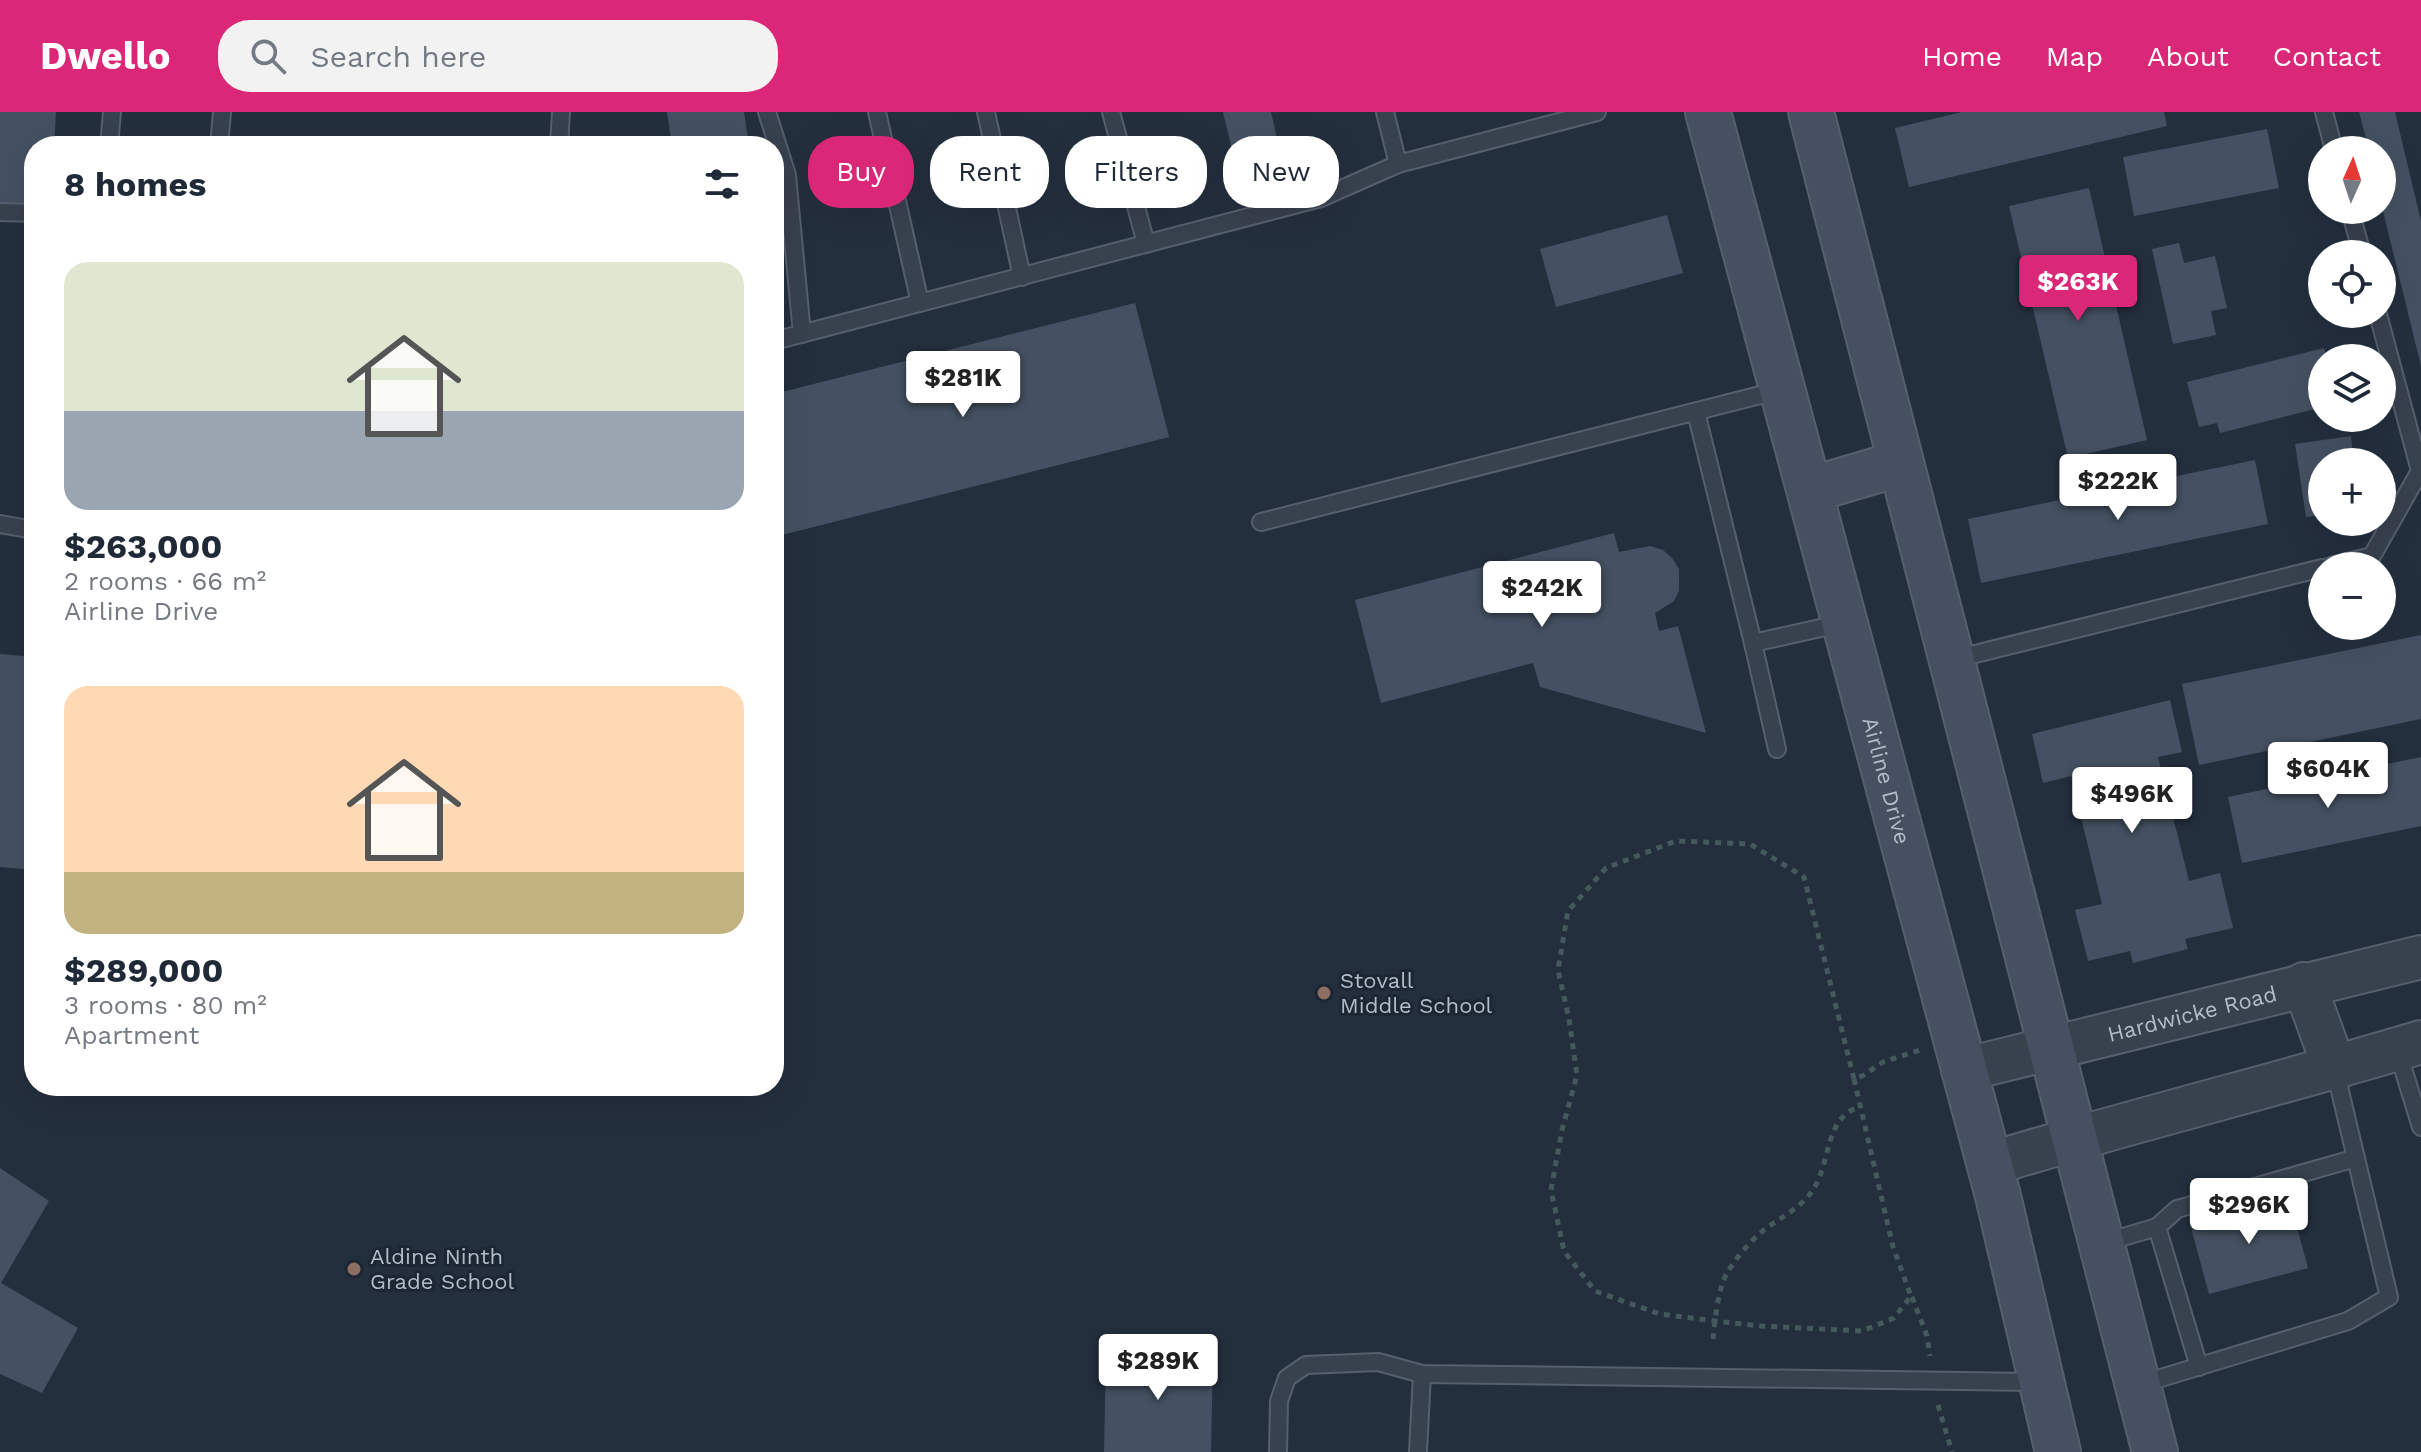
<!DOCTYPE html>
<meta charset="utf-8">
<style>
:root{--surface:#fff;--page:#f2f2f3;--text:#1f2937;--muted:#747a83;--accent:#db2777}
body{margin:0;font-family:"Work Sans",sans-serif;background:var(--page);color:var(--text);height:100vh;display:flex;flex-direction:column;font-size:30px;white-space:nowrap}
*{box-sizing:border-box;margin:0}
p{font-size:26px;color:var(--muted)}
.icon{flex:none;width:44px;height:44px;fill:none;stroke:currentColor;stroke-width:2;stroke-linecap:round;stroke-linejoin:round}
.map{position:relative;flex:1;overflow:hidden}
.drawer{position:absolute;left:24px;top:24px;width:760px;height:960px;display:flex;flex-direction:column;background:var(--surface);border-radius:32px;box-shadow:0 8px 32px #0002}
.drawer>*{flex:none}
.top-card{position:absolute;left:808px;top:24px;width:760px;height:72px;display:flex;gap:16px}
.needle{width:52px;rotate:3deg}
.fabs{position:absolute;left:2308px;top:24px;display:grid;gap:16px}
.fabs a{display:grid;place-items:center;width:88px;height:88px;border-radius:50%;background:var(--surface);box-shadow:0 8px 32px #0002;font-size:40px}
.price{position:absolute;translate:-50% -68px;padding:0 18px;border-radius:8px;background:#fff;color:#222;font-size:26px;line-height:52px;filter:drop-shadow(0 2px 4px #0008)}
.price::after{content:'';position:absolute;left:50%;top:48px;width:24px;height:18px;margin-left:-12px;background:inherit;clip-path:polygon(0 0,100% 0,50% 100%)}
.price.on{background:var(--accent);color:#fff}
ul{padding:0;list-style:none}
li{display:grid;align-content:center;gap:16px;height:424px;padding:0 40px}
li span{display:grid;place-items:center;height:248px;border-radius:24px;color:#555}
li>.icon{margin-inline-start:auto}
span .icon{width:144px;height:144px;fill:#fffc;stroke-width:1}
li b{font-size:34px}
h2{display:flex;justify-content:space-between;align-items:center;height:96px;padding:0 40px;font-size:34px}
.tag{padding:0 28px;border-radius:32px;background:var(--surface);box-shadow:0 8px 32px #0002;font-size:28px;line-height:72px}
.tag.on{background:var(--accent);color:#fff}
header{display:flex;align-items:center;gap:48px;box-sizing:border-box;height:112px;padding:0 40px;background:var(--accent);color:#fff}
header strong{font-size:38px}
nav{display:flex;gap:44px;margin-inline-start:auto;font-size:28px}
.search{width:560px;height:72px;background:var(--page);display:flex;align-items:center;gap:20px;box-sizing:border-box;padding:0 28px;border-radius:32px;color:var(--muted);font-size:30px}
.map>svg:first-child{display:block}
</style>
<header>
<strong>Dwello</strong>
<div class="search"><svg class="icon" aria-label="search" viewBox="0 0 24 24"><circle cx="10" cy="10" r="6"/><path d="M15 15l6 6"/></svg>Search here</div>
<nav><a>Home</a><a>Map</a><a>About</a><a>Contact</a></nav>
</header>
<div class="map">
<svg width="2421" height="1340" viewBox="0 0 2421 1340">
<rect width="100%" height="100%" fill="#242f3e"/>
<!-- building -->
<g fill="#455162">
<polygon points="0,0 56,0 54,34 34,34 34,95 0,93"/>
<polygon points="667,0 744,0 749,34 672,34"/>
<polygon points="1223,0 1271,0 1281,44 1236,54"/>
<polygon points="1962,0 2164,0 2167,14 1909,75 1895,16"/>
<polygon points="2359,0 2395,0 2421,109 2421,254 2382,95 2382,38 2369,38"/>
<polygon points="2267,17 2279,76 2134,104 2123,45"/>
<polygon points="2089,76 2147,328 2068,346 2009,94"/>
<polygon points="1667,103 1683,161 1556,195 1540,137"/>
<polygon points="2179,131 2184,151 2215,144 2227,196 2211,199 2216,223 2173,232 2152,137"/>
<polygon points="1135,191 1169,325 774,425 774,282"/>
<polygon points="2324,236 2327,246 2322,246 2322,282 2315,284 2319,296 2220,321 2217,311 2199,315 2187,270"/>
<polygon points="2351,324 2354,350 2322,350 2322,403 2306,405 2295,332"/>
<polygon points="2255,348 2268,412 1981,471 1968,407"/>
<polygon points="1614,421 1619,440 1650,434 1663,438 1672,446 1679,457 1679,479 1674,489 1655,501 1659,519 1678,514 1706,621 1540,575 1533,551 1381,591 1355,488"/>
<polygon points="2421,523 2421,607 2199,653 2182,572"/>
<polygon points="0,542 34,545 34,758 0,755"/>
<polygon points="2170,588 2182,640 2158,645 2189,769 2220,761 2233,816 2185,827 2188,837 2133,851 2130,839 2088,849 2075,798 2102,792 2071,664 2043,671 2032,622"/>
<polygon points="2421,645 2421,714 2242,751 2228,685"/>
<polygon points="0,1056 49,1089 1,1171 78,1216 42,1281 0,1262"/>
<polygon points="2289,1086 2308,1156 2209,1182 2190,1112"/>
<polygon points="1106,1240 1213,1242 1211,1340 1104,1340"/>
</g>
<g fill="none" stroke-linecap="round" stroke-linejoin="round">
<defs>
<g id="service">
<polyline points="767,0 787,63 802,222"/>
<polyline points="877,0 920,191"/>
<polyline points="986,0 1022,165"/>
<polyline points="1111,0 1146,132"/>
<polyline points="1385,0 1398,52 1597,0"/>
<polyline points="2324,0 2334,38"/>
<polyline points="109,34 112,0"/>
<polyline points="219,34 222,0"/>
<polyline points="559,34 561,0"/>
<polyline points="2350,98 2362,142"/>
<polyline points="0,100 34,101"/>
<polyline points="774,229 1321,86 1398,52"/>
<polyline points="1696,300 1753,531 1843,511"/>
<polyline points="1261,410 1780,278"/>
<polyline points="0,412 34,418"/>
<polyline points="2331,454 2372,444 2420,359 2378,202"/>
<polyline points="1753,531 1777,637"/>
<polyline points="1955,547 2322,456"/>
<polyline points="2397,937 2421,1015"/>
<polyline points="2157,1115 2177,1097 2356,1046"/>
<polyline points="2103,1131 2157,1115 2199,1255"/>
<polyline points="2138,1273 2348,1209 2389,1185 2335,958"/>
<polyline points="1278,1340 1279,1289 1287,1266 1306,1253 1378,1250 1422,1262 2041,1270"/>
<polyline points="1418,1340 1422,1262"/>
</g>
<g id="tertiary">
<polyline points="2304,872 2335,957"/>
<path id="s1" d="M1963 958 2421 845"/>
<path d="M1990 1052C2133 1008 2278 973 2421 930"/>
</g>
<g id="secondary">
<path id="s2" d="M1708 0 1998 1084 2058 1340"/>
<polyline points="1811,0 2155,1340"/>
<polyline points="1810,378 1901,351"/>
</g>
</defs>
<!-- service casing -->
<use href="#service" stroke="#565f6c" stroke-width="20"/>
<!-- tertiary casing -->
<use href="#tertiary" stroke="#565f6c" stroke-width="46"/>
<!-- secondary casing -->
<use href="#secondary" stroke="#565f6c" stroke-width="48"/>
<!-- path -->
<g stroke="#44595c" stroke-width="5" stroke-dasharray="6 6" stroke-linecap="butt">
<polyline points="1854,967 1893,1135 1911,1184 1894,1206 1862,1219 1761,1214 1715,1209 1660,1202 1595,1179 1564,1139 1551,1078 1562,1018 1577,963 1569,907 1558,858 1568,799 1606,756 1676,729 1750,732 1804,765 1854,967 1864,963 1883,950 1920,938"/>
<polyline points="1912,1185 1927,1224 1930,1244"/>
<path d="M1713 1227C1715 1209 1718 1176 1727 1161 1734 1149 1748 1132 1758 1123 1777 1106 1801 1098 1814 1076 1831 1049 1825 1004 1860 995"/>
<polyline points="1938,1293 1952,1340"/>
</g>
<!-- service -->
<use href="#service" stroke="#38414e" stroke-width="16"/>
<!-- tertiary -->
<use href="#tertiary" stroke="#38414e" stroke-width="42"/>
<!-- secondary -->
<use href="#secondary" stroke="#465061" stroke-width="44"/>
</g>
<!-- markers -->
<g fill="#8d6e63" stroke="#1d2633" stroke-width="3">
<circle cx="1324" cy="881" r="8"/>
<circle cx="354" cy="1157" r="8"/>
</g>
<g text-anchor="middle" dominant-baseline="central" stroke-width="6" stroke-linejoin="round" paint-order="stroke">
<!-- street labels -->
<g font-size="22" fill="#b4bcc9" stroke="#1d2633">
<text stroke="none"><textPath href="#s2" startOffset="692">Airline Drive</textPath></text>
<text stroke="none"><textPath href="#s1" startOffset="236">Hardwicke Road</textPath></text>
</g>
<!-- poi labels -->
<g font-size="22" fill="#b4bcc9" stroke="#1d2633" text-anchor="start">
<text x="1340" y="868">Stovall<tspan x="1340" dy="25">Middle School</tspan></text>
<text x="370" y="1144">Aldine Ninth<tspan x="370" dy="25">Grade School</tspan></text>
</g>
</g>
</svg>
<div class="fabs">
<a><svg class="needle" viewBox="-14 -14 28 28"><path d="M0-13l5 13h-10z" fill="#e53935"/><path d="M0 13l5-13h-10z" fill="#747a83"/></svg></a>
<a><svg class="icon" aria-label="locate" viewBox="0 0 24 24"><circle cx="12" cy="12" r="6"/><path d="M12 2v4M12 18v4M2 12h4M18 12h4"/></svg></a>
<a><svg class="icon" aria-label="layers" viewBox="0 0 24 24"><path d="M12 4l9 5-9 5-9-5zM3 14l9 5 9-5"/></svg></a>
<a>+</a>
<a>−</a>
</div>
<b class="price on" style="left:2078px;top:211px">$263K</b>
<b class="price" style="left:963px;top:307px">$281K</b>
<b class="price" style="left:2118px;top:410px">$222K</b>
<b class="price" style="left:1542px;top:517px">$242K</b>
<b class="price" style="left:2328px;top:698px">$604K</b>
<b class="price" style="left:2132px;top:723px">$496K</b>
<b class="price" style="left:2249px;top:1134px">$296K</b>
<b class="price" style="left:1158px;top:1290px">$289K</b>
<div class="top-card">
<a class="tag on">Buy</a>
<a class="tag">Rent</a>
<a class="tag">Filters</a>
<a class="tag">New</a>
</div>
<section class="drawer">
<h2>8 homes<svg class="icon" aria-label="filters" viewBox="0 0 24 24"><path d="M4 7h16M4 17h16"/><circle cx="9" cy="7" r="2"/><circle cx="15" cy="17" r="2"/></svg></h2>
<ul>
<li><span style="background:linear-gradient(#dfe7d0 60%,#9aa5b1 0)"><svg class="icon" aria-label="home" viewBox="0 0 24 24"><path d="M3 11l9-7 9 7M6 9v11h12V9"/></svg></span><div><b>$263,000</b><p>2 rooms · 66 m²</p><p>Airline Drive</p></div></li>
<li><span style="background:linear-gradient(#ffd9b3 75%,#c2b280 0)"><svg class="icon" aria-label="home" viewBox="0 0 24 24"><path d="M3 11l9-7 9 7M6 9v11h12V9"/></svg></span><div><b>$289,000</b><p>3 rooms · 80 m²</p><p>Apartment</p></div></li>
</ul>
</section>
</div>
